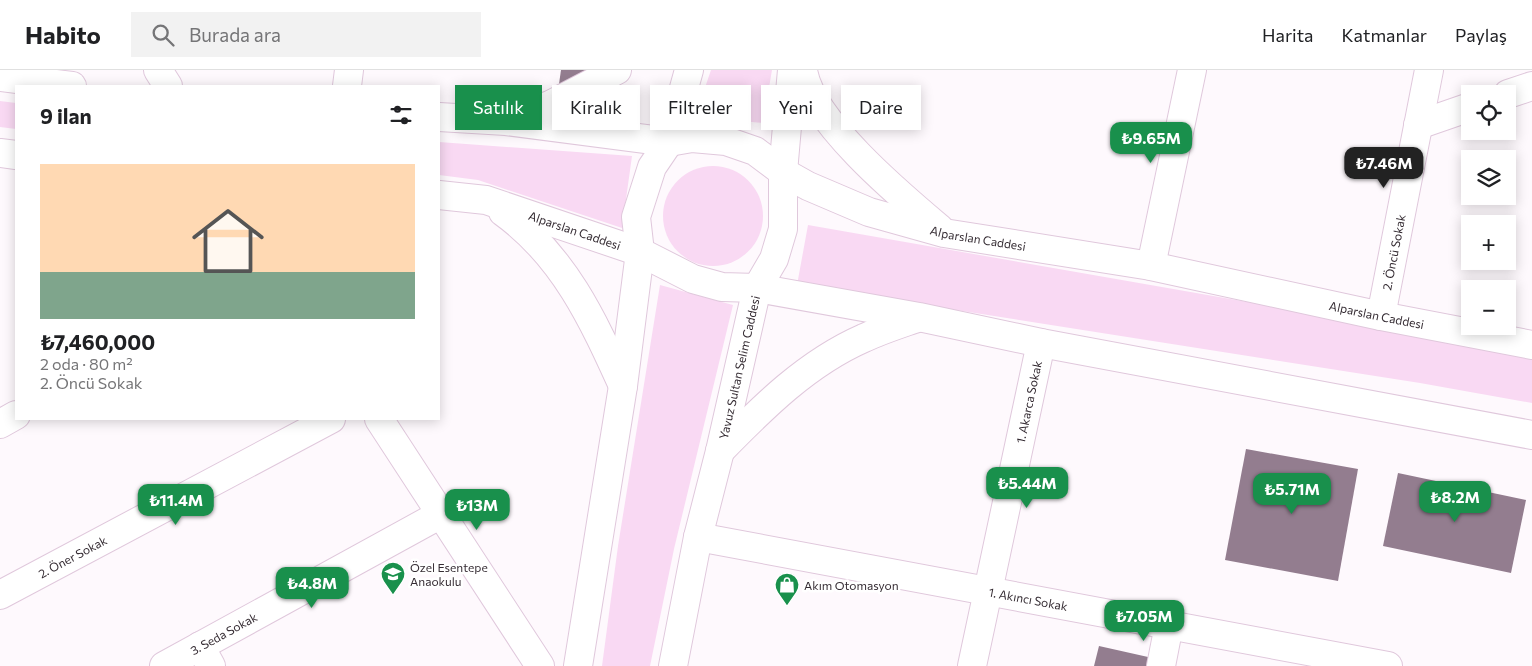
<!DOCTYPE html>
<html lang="tr">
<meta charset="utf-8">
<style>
:root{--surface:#fff;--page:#f2f2f2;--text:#202124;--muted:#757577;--line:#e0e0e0;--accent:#19904c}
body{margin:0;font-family:Commissioner,sans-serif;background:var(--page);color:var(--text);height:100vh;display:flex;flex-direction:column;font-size:19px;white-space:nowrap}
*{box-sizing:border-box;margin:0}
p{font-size:16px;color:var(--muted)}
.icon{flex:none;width:28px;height:28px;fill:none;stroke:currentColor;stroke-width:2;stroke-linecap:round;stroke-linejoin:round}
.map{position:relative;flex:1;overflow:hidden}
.panel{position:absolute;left:15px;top:15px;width:425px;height:335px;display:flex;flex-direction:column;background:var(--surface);border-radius:0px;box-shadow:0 2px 12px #0003}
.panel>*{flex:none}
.hud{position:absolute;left:455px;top:15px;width:475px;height:45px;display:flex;gap:10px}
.buttons{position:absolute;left:1461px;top:15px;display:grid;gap:10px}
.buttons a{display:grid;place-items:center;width:55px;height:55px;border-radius:0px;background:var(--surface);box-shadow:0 2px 12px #0003;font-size:25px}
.price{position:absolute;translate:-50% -42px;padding:0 11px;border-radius:10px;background:var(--accent);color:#fff;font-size:16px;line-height:32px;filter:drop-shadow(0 1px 2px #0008)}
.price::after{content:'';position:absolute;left:50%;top:30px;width:15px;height:11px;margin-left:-8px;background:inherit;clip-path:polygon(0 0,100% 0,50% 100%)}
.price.current{background:#222;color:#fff}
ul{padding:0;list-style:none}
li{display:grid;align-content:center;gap:10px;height:265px;padding:0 25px}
li span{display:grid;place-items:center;height:155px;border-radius:0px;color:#555}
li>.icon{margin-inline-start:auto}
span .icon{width:90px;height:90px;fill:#fffc;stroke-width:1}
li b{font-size:21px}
h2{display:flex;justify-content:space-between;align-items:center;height:60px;padding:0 25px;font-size:21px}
.chip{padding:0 18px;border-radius:0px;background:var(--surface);box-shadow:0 2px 12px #0003;font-size:18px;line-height:45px}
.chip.current{background:var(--accent);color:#fff}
header{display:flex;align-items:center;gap:30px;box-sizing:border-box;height:70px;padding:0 25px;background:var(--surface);border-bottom:1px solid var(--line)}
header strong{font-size:24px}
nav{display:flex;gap:28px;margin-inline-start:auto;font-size:18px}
.search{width:350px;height:45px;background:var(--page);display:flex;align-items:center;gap:12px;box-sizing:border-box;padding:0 18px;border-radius:0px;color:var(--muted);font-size:19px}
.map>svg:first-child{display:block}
</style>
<header>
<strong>Habito</strong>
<div class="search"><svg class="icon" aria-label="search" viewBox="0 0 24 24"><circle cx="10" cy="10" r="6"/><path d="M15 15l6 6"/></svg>Burada ara</div>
<nav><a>Harita</a><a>Katmanlar</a><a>Paylaş</a></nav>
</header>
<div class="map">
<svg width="1532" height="596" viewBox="0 0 1532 596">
<rect width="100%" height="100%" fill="#fef9fd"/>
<!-- green -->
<g fill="#f9d9f3">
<polygon points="711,0 772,0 763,53 695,47"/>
<polygon points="0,31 16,33 16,59 0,57"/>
<polygon points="439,72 632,86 622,158 478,110 439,105"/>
<circle cx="713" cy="146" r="50"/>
<polygon points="808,155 1328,246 1532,288 1532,333 1420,313 797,215"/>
<polygon points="660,215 733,235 674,479 650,596 602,596 618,476"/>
</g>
<!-- building -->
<g fill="#937d8f">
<polygon points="561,0 604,0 588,10 559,14"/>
<polygon points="1246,379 1358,399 1338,511 1225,490"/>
<polygon points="1398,403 1526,430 1511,503 1383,476"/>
<polygon points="1099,576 1157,589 1155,596 1094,596"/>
</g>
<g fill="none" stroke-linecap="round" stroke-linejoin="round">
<defs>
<g id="street">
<polyline points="347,16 349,0"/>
<polyline points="1508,24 1532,16"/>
<polyline points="1418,55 1470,37"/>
<polyline points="1151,196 1192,0"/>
<path id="s1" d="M1381 246 1429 0"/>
<polyline points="379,349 540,596"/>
<polyline points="0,354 16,345"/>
<path id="s2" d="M698 467 1388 596"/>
<path id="s3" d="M0 525 331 349"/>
<polyline points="200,576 211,596"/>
<path id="s4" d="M164 596 441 444"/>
<path id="s5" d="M972 596 1041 273"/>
<polyline points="1161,596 1169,555"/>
</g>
<polyline id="secondary" points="158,0 168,16"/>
<g id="primary">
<path d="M803 0C810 50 901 126 939 158"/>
<polyline points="0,7 72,16"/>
<path id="s6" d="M439 47 506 51 669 72 692 68 726 71 755 81 783 102 808 116 869 142 944 163 1151 196 1381 246 1532 275"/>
<polyline points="510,49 550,35 617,0"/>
<polyline points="0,83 16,85"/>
<path id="s7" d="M439 125 486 130 640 182 693 209 722 217 757 218 919 247 1041 273 1532 365"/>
<path d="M503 142C564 186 593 250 623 316"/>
<path d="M720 381C763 337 807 293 864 268 881 260 900 254 917 248"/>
<polyline points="578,596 623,316 640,182 636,147 652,97 669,72 689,0"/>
<path id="s8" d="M673 596 698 467 720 381 757 218 774 189 783 159V102L792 0"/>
</g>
</defs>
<!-- street casing -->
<use href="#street" stroke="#e0c8dc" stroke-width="30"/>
<!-- secondary casing -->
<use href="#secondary" stroke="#e0c8dc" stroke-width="30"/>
<!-- primary casing -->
<use href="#primary" stroke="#e0c8dc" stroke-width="30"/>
<!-- street -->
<use href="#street" stroke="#fff" stroke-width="28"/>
<!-- secondary -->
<use href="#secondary" stroke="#fff" stroke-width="28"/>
<!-- primary -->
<use href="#primary" stroke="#fff" stroke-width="28"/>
</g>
<!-- icons -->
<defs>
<symbol id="school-pin" viewBox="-11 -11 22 30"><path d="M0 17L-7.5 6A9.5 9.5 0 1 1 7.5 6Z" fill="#19904c" stroke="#fff"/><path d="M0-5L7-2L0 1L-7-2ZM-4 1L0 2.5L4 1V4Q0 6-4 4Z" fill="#fff"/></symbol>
<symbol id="shop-pin" viewBox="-11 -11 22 30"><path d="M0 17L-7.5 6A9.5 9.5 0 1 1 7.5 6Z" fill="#19904c" stroke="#fff"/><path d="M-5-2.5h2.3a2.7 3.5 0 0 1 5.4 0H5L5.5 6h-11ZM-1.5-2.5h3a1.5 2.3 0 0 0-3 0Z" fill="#fff"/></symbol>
</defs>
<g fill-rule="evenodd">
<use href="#school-pin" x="379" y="490" width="28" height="38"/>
<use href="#shop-pin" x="773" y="501" width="28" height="38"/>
</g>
<g text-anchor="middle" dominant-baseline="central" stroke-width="5" stroke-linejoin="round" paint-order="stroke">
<!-- street labels -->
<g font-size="12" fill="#352c33" stroke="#fff">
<text stroke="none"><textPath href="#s7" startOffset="141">Alparslan Caddesi</textPath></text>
<text stroke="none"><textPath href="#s6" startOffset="562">Alparslan Caddesi</textPath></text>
<text stroke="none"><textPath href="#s1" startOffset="65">2. Öncü Sokak</textPath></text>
<text stroke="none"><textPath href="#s6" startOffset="968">Alparslan Caddesi</textPath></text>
<text stroke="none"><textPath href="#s8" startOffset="306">Yavuz Sultan Selim Caddesi</textPath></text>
<text stroke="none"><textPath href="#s5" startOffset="270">1. Akarca Sokak</textPath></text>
<text stroke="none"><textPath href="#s3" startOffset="82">2. Öner Sokak</textPath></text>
<text stroke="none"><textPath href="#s2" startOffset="336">1. Akıncı Sokak</textPath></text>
<text stroke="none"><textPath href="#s4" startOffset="68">3. Seda Sokak</textPath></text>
</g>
<!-- poi labels -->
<g font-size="12" fill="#352c33" stroke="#fff" text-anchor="start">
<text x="410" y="497">Özel Esentepe<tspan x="410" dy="14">Anaokulu</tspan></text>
<text x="804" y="515">Akım Otomasyon</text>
</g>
</g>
</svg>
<div class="buttons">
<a><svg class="icon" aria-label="locate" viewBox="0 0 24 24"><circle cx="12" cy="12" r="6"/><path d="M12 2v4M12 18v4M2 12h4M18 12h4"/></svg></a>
<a><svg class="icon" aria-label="layers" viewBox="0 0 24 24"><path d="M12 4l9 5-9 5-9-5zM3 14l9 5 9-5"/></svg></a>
<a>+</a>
<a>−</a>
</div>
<b class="price" style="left:1151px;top:94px">₺9.65M</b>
<b class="price current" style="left:1384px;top:119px">₺7.46M</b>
<b class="price" style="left:1027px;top:439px">₺5.44M</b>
<b class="price" style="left:1292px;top:445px">₺5.71M</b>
<b class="price" style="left:1455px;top:453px">₺8.2M</b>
<b class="price" style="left:176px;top:456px">₺11.4M</b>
<b class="price" style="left:477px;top:461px">₺13M</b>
<b class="price" style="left:312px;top:539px">₺4.8M</b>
<b class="price" style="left:1144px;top:572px">₺7.05M</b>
<div class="hud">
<a class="chip current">Satılık</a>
<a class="chip">Kiralık</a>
<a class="chip">Filtreler</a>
<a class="chip">Yeni</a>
<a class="chip">Daire</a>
</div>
<section class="panel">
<h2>9 ilan<svg class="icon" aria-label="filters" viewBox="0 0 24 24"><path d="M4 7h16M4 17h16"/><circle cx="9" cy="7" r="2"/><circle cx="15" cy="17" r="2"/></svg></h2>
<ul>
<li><span style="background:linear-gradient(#ffd9b3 70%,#7fa58c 0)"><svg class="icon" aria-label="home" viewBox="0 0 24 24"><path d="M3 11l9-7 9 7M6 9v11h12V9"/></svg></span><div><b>₺7,460,000</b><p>2 oda · 80 m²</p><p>2. Öncü Sokak</p></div></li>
</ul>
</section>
</div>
